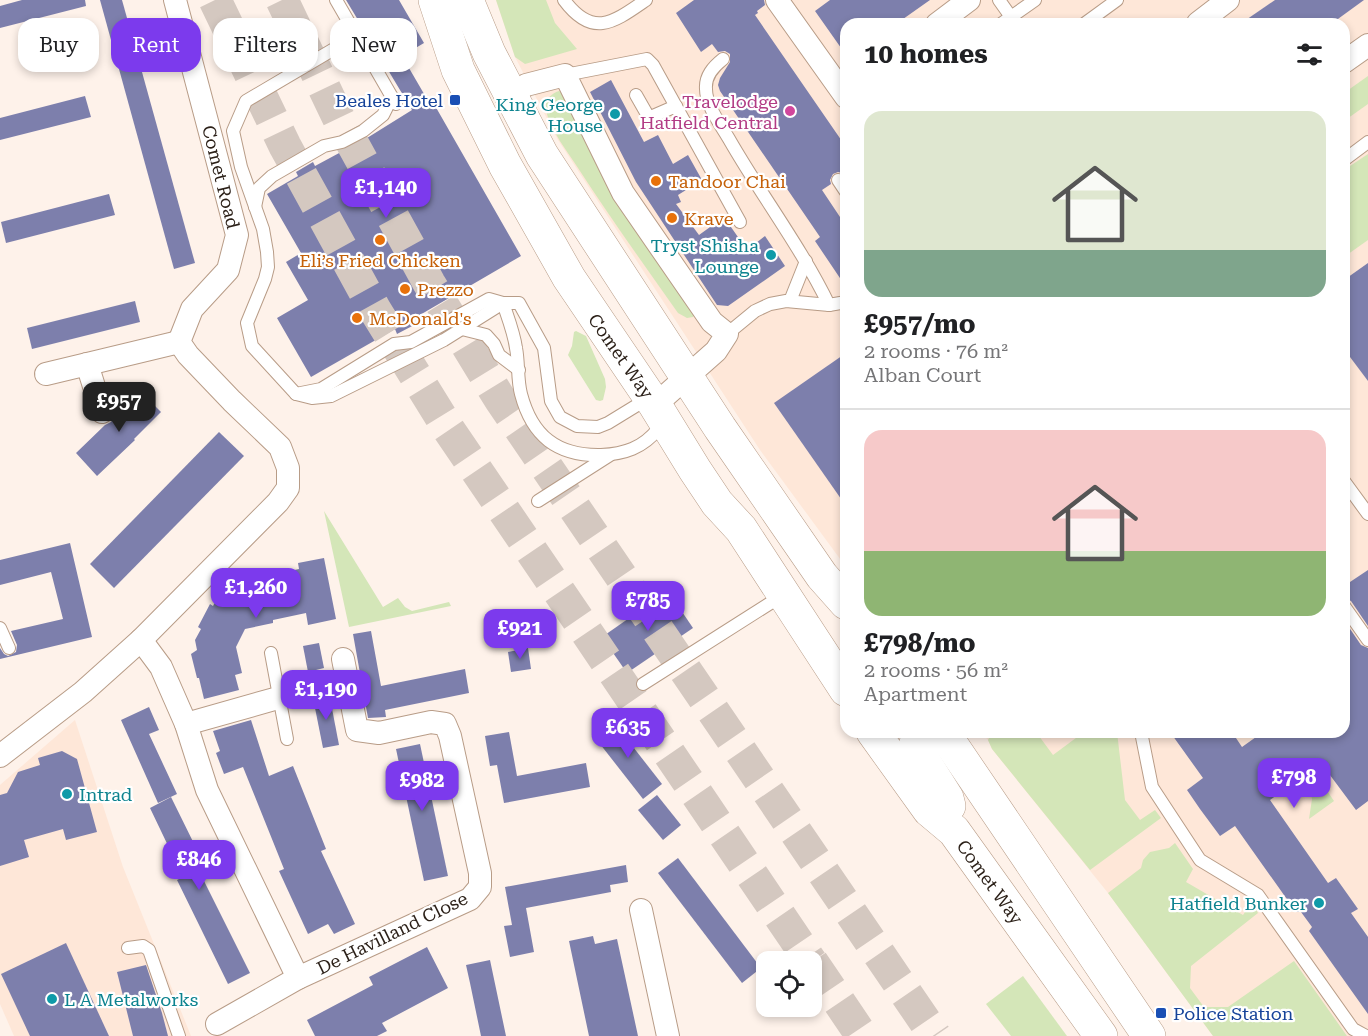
<!DOCTYPE html>
<meta charset="utf-8">
<style>
:root{--surface:#fff;--page:#f6f6f6;--text:#202124;--muted:#757577;--line:#e0e0e0;--accent:#7c3aed}
body{margin:0;font-family:"Roboto Serif",serif;background:var(--page);color:var(--text);height:100vh;display:flex;flex-direction:column;font-size:22px;white-space:nowrap}
*{box-sizing:border-box;margin:0}
p{font-size:20px;color:var(--muted)}
.icon{flex:none;width:33px;height:33px;fill:none;stroke:currentColor;stroke-width:2;stroke-linecap:round;stroke-linejoin:round}
.map{position:relative;flex:1;overflow:hidden}
.side{position:absolute;left:840px;top:18px;width:510px;height:720px;display:flex;flex-direction:column;background:var(--surface);border-radius:18px;box-shadow:0 3px 9px #0003}
.side>*{flex:none}
.top-card{position:absolute;left:18px;top:18px;width:570px;height:54px;display:flex;gap:12px}
.tools{position:absolute;left:756px;top:951px;display:grid;gap:12px}
.tools a{display:grid;place-items:center;width:66px;height:66px;border-radius:12px;background:var(--surface);box-shadow:0 3px 9px #0003;font-size:30px}
.price{position:absolute;translate:-50% -51px;padding:0 14px;border-radius:12px;background:var(--accent);color:#fff;font-size:20px;line-height:39px;filter:drop-shadow(0 2px 3px #0008)}
.price::after{content:'';position:absolute;left:50%;top:36px;width:18px;height:14px;margin-left:-9px;background:inherit;clip-path:polygon(0 0,100% 0,50% 100%)}
.price.active{background:#222;color:#fff}
ul{padding:0;list-style:none}
li{display:grid;align-content:center;gap:12px;height:318px;padding:0 24px}
li+li{border-top:2px solid var(--line)}
li span{display:grid;place-items:center;height:186px;border-radius:18px;color:#555}
li>.icon{margin-inline-start:auto}
span .icon{width:108px;height:108px;fill:#fffc;stroke-width:1}
li b{font-size:26px}
h2{display:flex;justify-content:space-between;align-items:center;height:72px;padding:0 24px;font-size:26px}
.pill{padding:0 21px;border-radius:18px;background:var(--surface);box-shadow:0 3px 9px #0003;font-size:21px;line-height:54px}
.pill.active{background:var(--accent);color:#fff}
.map>svg:first-child{display:block}
</style>
<div class="map">
<svg width="1368" height="1036" viewBox="0 0 1368 1036">
<rect width="100%" height="100%" fill="#fef2ea"/>
<!-- built -->
<g fill="#fee7d8">
<polygon points="496,0 1368,0 1368,1036 1213,1036 1108,893 992,749 988,740 981,732 1344,732 1344,24 846,24 846,567 760,450 558,140 515,57"/>
<polygon points="75,720 123,867 191,1036 14,1036 0,1004 0,785"/>
</g>
<!-- green -->
<g fill="#d4e6b8">
<polygon points="496,0 546,0 555,23 577,49 525,64 515,57"/>
<polygon points="1368,76 1368,104 1344,121 1344,93"/>
<path d="M559 91 568 97 696 313 693 317 687 318 678 313C644 265 610 217 578 168 567 151 551 131 546 111 544 101 550 94 559 91Z"/>
<polygon points="1368,154 1368,240 1344,257 1344,170"/>
<polygon points="576,331 586,336 605,379 606,387 603,400 600,401 596,400 568,355 572,346 574,332"/>
<polygon points="324,511 383,607 398,598 405,607 412,611 449,602 451,606 349,627"/>
<polygon points="992,732 1036,732 1053,755 1084,732 1117,732 1125,800 1140,820 1155,810 1161,818 1090,870 992,749 988,740"/>
<polygon points="1317,776 1334,801 1309,819 1312,799 1308,782"/>
<polygon points="1175,843 1193,869 1186,882 1243,915 1252,902 1258,913 1191,966 1190,988 1204,1007 1228,1007 1294,961 1347,1036 1213,1036 1108,893 1141,868 1143,860 1150,852 1169,848"/>
<polygon points="1023,976 1067,1036 1011,1036 986,1004"/>
</g>
<!-- building -->
<g fill="#7d7fac">
<polygon points="22,0 85,0 86,6 0,28 0,6"/>
<polygon points="100,0 122,0 195,263 174,269"/>
<polygon points="346,0 399,0 424,43 402,56 427,99 430,97 521,256 413,319 416,324 397,334 395,329 311,377 277,318 308,300 286,262 301,253 267,194 298,176 296,172 313,162 315,166 367,138 412,110"/>
<polygon points="694,0 764,0 765,5 757,11 758,13 755,15 846,147 846,174 838,172 833,174 830,180 831,184 822,190 846,226 846,287 815,241 820,237 720,91 718,85 720,78 730,62 730,54 725,51 718,52 712,44 701,52 676,13"/>
<polygon points="830,0 930,0 896,24 846,24 846,55 815,11"/>
<polygon points="1275,0 1364,0 1331,24 1240,24"/>
<polygon points="611,80 644,142 658,135 673,164 688,155 702,180 678,195 681,202 676,204 699,235 724,217 747,250 765,236 785,266 728,306 717,305 636,182 590,92"/>
<polygon points="85,96 91,117 0,140 0,118"/>
<polygon points="109,194 115,215 6,243 1,222"/>
<polygon points="1368,263 1368,381 1344,349 1344,280"/>
<polygon points="135,301 140,322 32,349 27,328"/>
<polygon points="846,353 846,506 774,403"/>
<polygon points="139,390 161,412 134,439 135,440 97,476 76,453 105,425 111,422 115,413"/>
<polygon points="219,432 244,456 114,588 90,564"/>
<polygon points="70,543 92,637 0,659 0,648 4,654 8,656 16,652 17,645 11,631 63,619 51,572 0,585 0,560"/>
<polygon points="324,558 336,619 308,625 306,613 273,620 273,623 245,629 236,647 242,673 235,675 239,690 204,699 199,678 197,678 191,654 197,650 195,640 201,629 198,627 210,604 213,606 219,595 232,593 230,584 299,569 298,563"/>
<polygon points="1368,570 1368,626 1351,601 1344,598 1344,586"/>
<polygon points="668,591 693,628 627,673 602,637"/>
<polygon points="1344,620 1361,645 1368,648 1368,801 1356,810 1321,763 1270,800 1328,883 1336,878 1358,909 1351,913 1368,937 1368,1014 1309,931 1312,927 1301,912 1296,912 1235,826 1220,836 1200,809 1187,790 1203,778 1170,732 1232,732 1242,747 1263,732 1344,732"/>
<polygon points="371,631 381,686 465,669 469,693 385,710 386,717 368,718 353,634"/>
<polygon points="319,643 324,668 308,672 303,646"/>
<polygon points="528,648 531,669 511,672 508,652"/>
<polygon points="329,693 339,745 323,748 313,698"/>
<polygon points="149,707 159,730 149,734 177,794 158,803 121,720"/>
<polygon points="251,720 269,776 293,766 326,849 321,851 355,924 334,934 328,924 308,934 279,871 284,869 243,767 224,774 216,753 220,751 213,731"/>
<polygon points="612,720 662,784 643,799 593,735"/>
<polygon points="509,732 517,776 586,763 590,787 504,803 497,765 490,766 485,736"/>
<polygon points="420,744 448,876 424,881 396,749"/>
<polygon points="62,751 77,759 97,832 66,840 63,829 24,840 29,857 0,866 0,795 7,793 18,772 40,765 38,758"/>
<polygon points="657,795 681,825 663,840 638,810"/>
<polygon points="171,797 205,866 198,869 250,973 228,984 177,880 183,877 150,808"/>
<polygon points="678,858 761,968 742,983 658,873"/>
<polygon points="626,865 628,882 610,885 611,892 526,908 534,952 510,957 504,926 512,925 505,887"/>
<polygon points="593,936 595,944 617,939 638,1036 589,1036 569,941"/>
<polygon points="66,943 109,1036 30,1036 1,974"/>
<polygon points="427,947 448,988 382,1023 387,1031 377,1036 315,1036 307,1020 373,985 369,977"/>
<polygon points="490,960 506,1036 481,1036 470,983 466,965"/>
<polygon points="146,965 162,1013 168,1036 133,1036 117,972"/>
</g>
<g fill="none" stroke-linecap="round" stroke-linejoin="round">
<!-- motorway-tunnel -->
<g stroke="#d4c8c0" stroke-width="33" stroke-dasharray="33 16" stroke-linecap="butt">
<polyline points="215,0 285,146 375,310 449,430 811,962"/>
<polyline points="282,0 339,119 429,283 500,399 935,1036"/>
<polyline points="812,962 862,1036"/>
</g>
<defs>
<g id="service">
<polyline points="336,0 396,104"/>
<path d="M564 0C593 39 614 22 646 0"/>
<polyline points="999,0 1016,24"/>
<polyline points="1001,24 1035,0"/>
<polyline points="1084,24 1117,0"/>
<polyline points="356,36 246,101 233,131 241,167 263,229 267,252 268,267 265,279 247,323 252,346 296,394 312,398 331,396 444,340 503,303"/>
<path d="M723 59C713 67 705 76 706 89 706 106 721 125 729 139 761 195 801 247 829 305"/>
<polyline points="565,75 647,59 653,65 740,222"/>
<polyline points="636,95 648,116 653,116 676,106"/>
<polyline points="1344,160 1368,142"/>
<polyline points="838,180 846,192"/>
<polyline points="255,207 259,188 272,176 324,146 342,142 363,131 383,115 392,97"/>
<polyline points="790,301 806,261"/>
<path d="M503 303C508 318 514 333 516 348 519 363 517 379 521 394 532 436 557 456 601 455 624 454 643 448 658 429L657 421"/>
<polyline points="462,329 486,335 494,344 499,355 519,370"/>
<polyline points="727,334 755,311 770,304 786,301 829,305 846,302"/>
<polyline points="296,394 321,389 394,344 411,342 489,299 503,303 519,303 544,348 551,401 560,417 577,426 598,427 608,423 639,404 651,405"/>
<polyline points="1344,481 1368,514"/>
<polyline points="538,501 610,455"/>
<polyline points="1344,606 1368,640"/>
<polyline points="0,628 9,648"/>
<polyline points="271,653 287,739"/>
<polyline points="643,684 783,595"/>
<polyline points="1141,732 1152,787 1200,860 1258,895 1353,1029 1366,1036"/>
<polyline points="128,948 143,946 149,950 179,1036"/>
</g>
<g id="minor">
<polyline points="777,0 846,97"/>
<polyline points="1198,23 1228,0"/>
<polyline points="937,24 969,0"/>
<polyline points="1344,62 1368,45"/>
<polyline points="511,96 526,85 565,75 623,193 712,322 727,334 716,351 655,405"/>
<polyline points="87,364 102,412"/>
<polyline points="46,374 179,342"/>
<polyline points="141,640 161,667 186,724 207,790 298,978 470,899 480,887 480,873 450,736 445,724 431,722 379,733 357,730 343,659"/>
<polyline points="186,724 278,698"/>
<polyline points="0,756 83,692 141,640 278,502 288,488 288,468 280,447 232,401 188,355 179,342 192,309 228,270 237,235 175,0"/>
<polyline points="641,910 668,1036"/>
<polyline points="217,1024 298,978"/>
</g>
<g id="primary">
<polyline points="435,0 458,70 505,165 569,278 655,405 695,470 717,503 741,529 846,690"/>
<polyline points="467,0 489,53 542,155 720,428 822,576 846,603"/>
<polyline points="873,732 929,810 954,831 1101,1036"/>
<polyline points="919,732 915,747 947,798 949,806"/>
<polyline points="943,732 1149,1036"/>
</g>
</defs>
<!-- service casing -->
<use href="#service" stroke="#b89c87" stroke-width="14"/>
<!-- minor casing -->
<use href="#minor" stroke="#b89c87" stroke-width="24"/>
<!-- primary casing -->
<use href="#primary" stroke="#b89c87" stroke-width="34"/>
<!-- service -->
<use href="#service" stroke="#fff" stroke-width="12"/>
<!-- minor -->
<use href="#minor" stroke="#fff" stroke-width="22"/>
<!-- primary -->
<use href="#primary" stroke="#fff" stroke-width="33"/>
</g>
<!-- markers -->
<g fill="#1a4fb4" stroke="#fff" stroke-width="2">
<rect x="449" y="94" width="12" height="12" rx="3"/>
<rect x="1155" y="1007" width="12" height="12" rx="3"/>
</g>
<circle fill="#d1479c" stroke="#fff" stroke-width="2" cx="790" cy="111" r="6"/>
<g fill="#0f9aa8" stroke="#fff" stroke-width="2">
<circle cx="615" cy="114" r="6"/>
<circle cx="771" cy="255" r="6"/>
<circle cx="67" cy="794" r="6"/>
<circle cx="1319" cy="903" r="6"/>
<circle cx="52" cy="999" r="6"/>
</g>
<g fill="#e8710a" stroke="#fff" stroke-width="2">
<circle cx="656" cy="181" r="6"/>
<circle cx="672" cy="218" r="6"/>
<circle cx="380" cy="240" r="6"/>
<circle cx="405" cy="289" r="6"/>
<circle cx="357" cy="318" r="6"/>
</g>
<g text-anchor="middle" dominant-baseline="central" stroke-width="4.5" stroke-linejoin="round" paint-order="stroke">
<!-- transit labels -->
<g font-size="18" fill="#164399" stroke="#fff" text-anchor="end">
<text x="443" y="100">Beales Hotel</text>
<text x="1173" y="1013" text-anchor="start">Police Station</text>
</g>
<!-- hotel labels -->
<g font-size="18" fill="#b23c85" stroke="#fff" text-anchor="end">
<text x="778" y="101">Travelodge<tspan x="778" dy="21">Hatfield Central</tspan></text>
</g>
<!-- culture labels -->
<g font-size="18" fill="#0d838f" stroke="#fff" text-anchor="end">
<text x="603" y="104">King George<tspan x="603" dy="21">House</tspan></text>
<text x="759" y="245">Tryst Shisha<tspan x="759" dy="21">Lounge</tspan></text>
<text x="79" y="794" text-anchor="start">Intrad</text>
<text x="1307" y="903">Hatfield Bunker</text>
<text x="64" y="999" text-anchor="start">L A Metalworks</text>
</g>
<!-- street labels -->
<g font-size="18" fill="#2c2119" stroke="#fff">
<text transform="translate(221 177) rotate(76)">Comet Road</text>
<text transform="translate(621 356) rotate(55)">Comet Way</text>
<text transform="translate(990 882) rotate(54)">Comet Way</text>
<text transform="translate(392 933) rotate(-26)">De Havilland Close</text>
</g>
<!-- food labels -->
<g font-size="18" fill="#c56008" stroke="#fff" text-anchor="start">
<text x="668" y="181">Tandoor Chai</text>
<text x="684" y="218">Krave</text>
<text x="380" y="260" text-anchor="middle">Eli’s Fried Chicken</text>
<text x="417" y="289">Prezzo</text>
<text x="369" y="318">McDonald's</text>
</g>
</g>
</svg>
<div class="tools">
<a><svg class="icon" aria-label="locate" viewBox="0 0 24 24"><circle cx="12" cy="12" r="6"/><path d="M12 2v4M12 18v4M2 12h4M18 12h4"/></svg></a>
</div>
<b class="price" style="left:386px;top:219px">£1,140</b>
<b class="price active" style="left:119px;top:433px">£957</b>
<b class="price" style="left:256px;top:619px">£1,260</b>
<b class="price" style="left:648px;top:632px">£785</b>
<b class="price" style="left:520px;top:660px">£921</b>
<b class="price" style="left:326px;top:721px">£1,190</b>
<b class="price" style="left:628px;top:759px">£635</b>
<b class="price" style="left:1294px;top:809px">£798</b>
<b class="price" style="left:422px;top:812px">£982</b>
<b class="price" style="left:199px;top:891px">£846</b>
<div class="top-card">
<a class="pill">Buy</a>
<a class="pill active">Rent</a>
<a class="pill">Filters</a>
<a class="pill">New</a>
</div>
<section class="side">
<h2>10 homes<svg class="icon" aria-label="filters" viewBox="0 0 24 24"><path d="M4 7h16M4 17h16"/><circle cx="9" cy="7" r="2"/><circle cx="15" cy="17" r="2"/></svg></h2>
<ul>
<li><span style="background:linear-gradient(#dfe7d0 75%,#7fa58c 0)"><svg class="icon" aria-label="home" viewBox="0 0 24 24"><path d="M3 11l9-7 9 7M6 9v11h12V9"/></svg></span><div><b>£957/mo</b><p>2 rooms · 76 m²</p><p>Alban Court</p></div></li>
<li><span style="background:linear-gradient(#f6c9c9 65%,#8fb573 0)"><svg class="icon" aria-label="home" viewBox="0 0 24 24"><path d="M3 11l9-7 9 7M6 9v11h12V9"/></svg></span><div><b>£798/mo</b><p>2 rooms · 56 m²</p><p>Apartment</p></div></li>
</ul>
</section>
</div>
